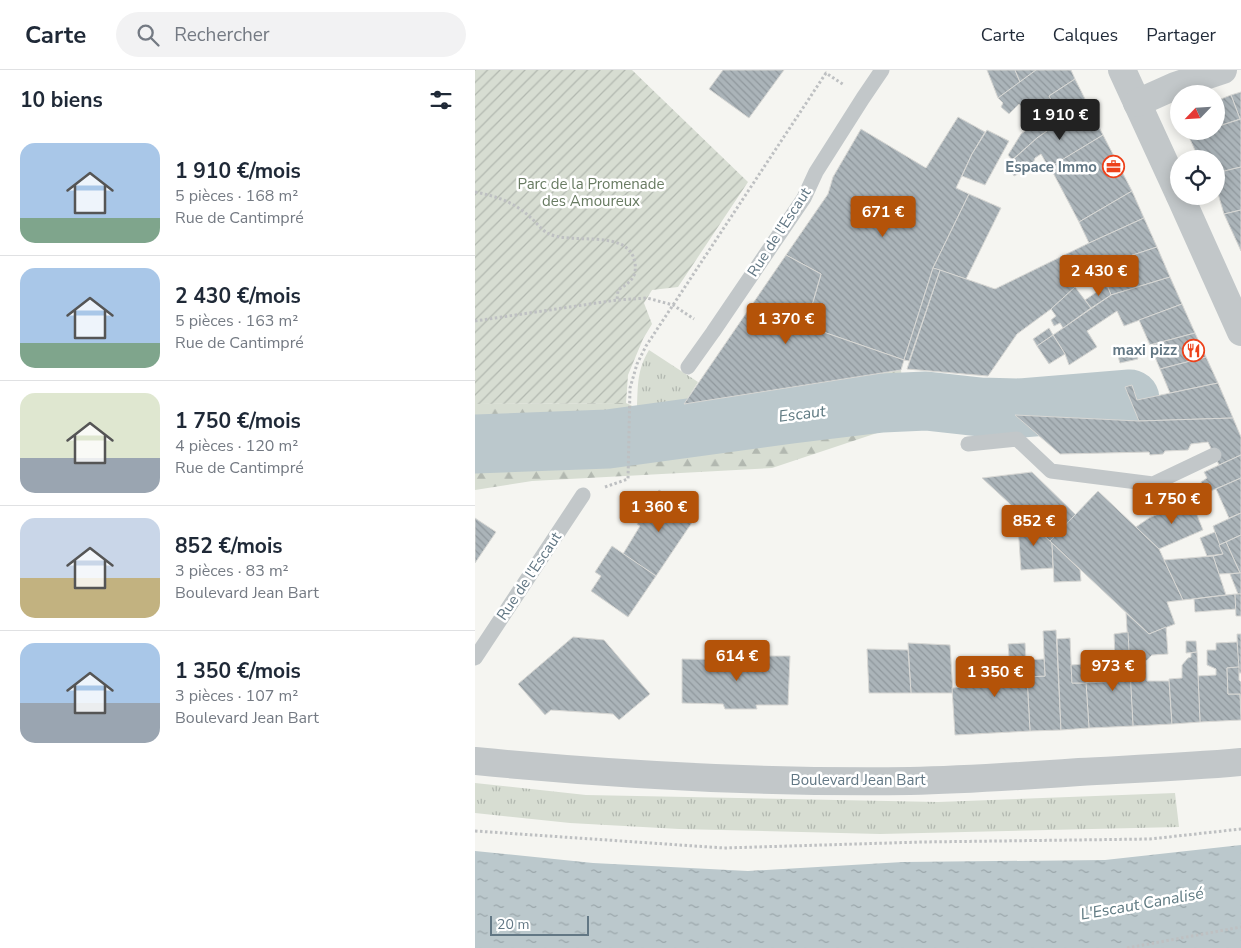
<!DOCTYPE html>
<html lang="fr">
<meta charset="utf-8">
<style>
:root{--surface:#fff;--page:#f2f2f3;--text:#1f2937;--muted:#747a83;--line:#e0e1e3;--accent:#b45309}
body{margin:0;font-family:"Nunito Sans",sans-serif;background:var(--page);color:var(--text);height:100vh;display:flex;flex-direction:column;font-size:19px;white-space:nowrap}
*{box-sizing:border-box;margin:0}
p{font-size:16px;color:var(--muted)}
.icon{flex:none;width:28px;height:28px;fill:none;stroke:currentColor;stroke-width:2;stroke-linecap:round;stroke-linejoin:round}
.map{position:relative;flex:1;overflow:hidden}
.details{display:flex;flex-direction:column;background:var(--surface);width:475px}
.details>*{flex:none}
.needle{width:32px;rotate:245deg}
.controls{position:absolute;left:695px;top:15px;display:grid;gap:10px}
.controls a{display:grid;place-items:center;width:55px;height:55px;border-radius:50%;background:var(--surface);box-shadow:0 2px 12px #0003;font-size:25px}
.scale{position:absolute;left:15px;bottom:12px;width:99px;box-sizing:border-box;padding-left:5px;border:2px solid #627784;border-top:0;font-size:14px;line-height:18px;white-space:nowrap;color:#627784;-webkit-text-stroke:4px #fff;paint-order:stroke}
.price{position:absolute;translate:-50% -42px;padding:0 11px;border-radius:5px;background:var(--accent);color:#fff;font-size:16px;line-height:32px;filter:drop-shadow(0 1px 2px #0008)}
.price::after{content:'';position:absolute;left:50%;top:30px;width:15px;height:11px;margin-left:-8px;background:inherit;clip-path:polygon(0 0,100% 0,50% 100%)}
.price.selected{background:#222;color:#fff}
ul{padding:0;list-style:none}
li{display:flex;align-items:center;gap:15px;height:125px;padding:0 20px}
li+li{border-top:1px solid var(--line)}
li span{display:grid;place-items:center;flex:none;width:140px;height:100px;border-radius:15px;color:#555}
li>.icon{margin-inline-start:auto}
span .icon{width:60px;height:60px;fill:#fffc;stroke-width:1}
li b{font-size:21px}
h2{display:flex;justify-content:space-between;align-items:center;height:60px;padding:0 20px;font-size:21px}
header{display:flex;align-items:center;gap:30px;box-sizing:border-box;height:70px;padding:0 25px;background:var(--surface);border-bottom:1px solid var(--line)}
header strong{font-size:24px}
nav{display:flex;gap:28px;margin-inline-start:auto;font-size:18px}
.search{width:350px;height:45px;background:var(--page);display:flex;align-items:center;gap:12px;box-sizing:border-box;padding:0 18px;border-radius:28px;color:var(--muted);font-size:19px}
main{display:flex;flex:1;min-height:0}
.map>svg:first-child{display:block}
</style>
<header>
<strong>Carte</strong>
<div class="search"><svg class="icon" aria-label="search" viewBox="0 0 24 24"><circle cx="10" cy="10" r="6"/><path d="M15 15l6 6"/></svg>Rechercher</div>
<nav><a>Carte</a><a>Calques</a><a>Partager</a></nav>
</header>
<main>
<section class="details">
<h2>10 biens<svg class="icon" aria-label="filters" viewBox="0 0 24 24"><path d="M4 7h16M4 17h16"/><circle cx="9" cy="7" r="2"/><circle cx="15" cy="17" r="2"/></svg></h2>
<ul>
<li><span style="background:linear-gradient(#a9c7e8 75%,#7fa58c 0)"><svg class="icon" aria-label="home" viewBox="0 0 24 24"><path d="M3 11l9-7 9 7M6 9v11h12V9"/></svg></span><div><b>1 910 €/mois</b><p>5 pièces · 168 m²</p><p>Rue de Cantimpré</p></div></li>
<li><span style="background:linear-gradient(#a9c7e8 75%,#7fa58c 0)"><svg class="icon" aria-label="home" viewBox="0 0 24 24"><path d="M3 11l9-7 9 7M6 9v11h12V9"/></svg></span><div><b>2 430 €/mois</b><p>5 pièces · 163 m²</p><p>Rue de Cantimpré</p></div></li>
<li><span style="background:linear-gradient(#dfe7d0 65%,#9aa5b1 0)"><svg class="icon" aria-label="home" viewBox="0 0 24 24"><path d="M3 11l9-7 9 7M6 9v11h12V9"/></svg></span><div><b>1 750 €/mois</b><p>4 pièces · 120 m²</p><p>Rue de Cantimpré</p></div></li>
<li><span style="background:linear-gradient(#c9d6e8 60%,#c2b280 0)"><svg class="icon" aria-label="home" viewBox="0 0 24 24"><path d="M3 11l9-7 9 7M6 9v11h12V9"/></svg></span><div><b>852 €/mois</b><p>3 pièces · 83 m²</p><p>Boulevard Jean Bart</p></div></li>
<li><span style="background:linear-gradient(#a9c7e8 60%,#9aa5b1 0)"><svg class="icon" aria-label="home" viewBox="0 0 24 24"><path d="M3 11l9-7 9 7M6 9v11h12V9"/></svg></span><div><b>1 350 €/mois</b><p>3 pièces · 107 m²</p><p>Boulevard Jean Bart</p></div></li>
</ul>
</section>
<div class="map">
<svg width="766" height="878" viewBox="0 0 766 878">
<defs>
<pattern id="grass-tufts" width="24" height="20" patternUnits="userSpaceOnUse" patternTransform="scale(1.25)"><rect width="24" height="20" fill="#d7ddd2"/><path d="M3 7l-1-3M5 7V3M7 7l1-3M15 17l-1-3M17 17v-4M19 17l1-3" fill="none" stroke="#b2b8b0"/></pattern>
<pattern id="forest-firs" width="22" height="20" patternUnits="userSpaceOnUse" patternTransform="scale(1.25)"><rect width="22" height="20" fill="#d7ddd2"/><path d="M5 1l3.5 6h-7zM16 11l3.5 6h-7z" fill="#b2b8b0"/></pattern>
<pattern id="garden-furrows" width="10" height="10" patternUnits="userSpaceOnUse" patternTransform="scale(1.25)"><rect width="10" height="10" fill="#d7ddd2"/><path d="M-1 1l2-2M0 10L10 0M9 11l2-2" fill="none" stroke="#b2b8b0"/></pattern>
<pattern id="water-ripples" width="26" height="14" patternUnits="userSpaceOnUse" patternTransform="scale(1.25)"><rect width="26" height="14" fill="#bbc8cc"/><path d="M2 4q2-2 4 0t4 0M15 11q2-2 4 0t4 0" fill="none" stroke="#9ba7ab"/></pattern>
<pattern id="building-back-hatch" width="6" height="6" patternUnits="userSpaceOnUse" patternTransform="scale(1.25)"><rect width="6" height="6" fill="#abb4b9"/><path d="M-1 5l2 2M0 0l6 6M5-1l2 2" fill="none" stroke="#8f979c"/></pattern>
</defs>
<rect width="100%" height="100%" fill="#f5f5f1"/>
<!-- grass -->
<g fill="url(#grass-tufts)">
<path d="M174 280 223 312 209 334 162 338C163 315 162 300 174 280Z"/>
<polygon points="0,713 111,725 463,732 700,723 704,757 405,764 204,759 95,753 0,743"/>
</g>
<!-- forest -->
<polygon fill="url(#forest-firs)" points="426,300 432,353 297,398 57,411 0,420 0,334 151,333 162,338 209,334"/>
<!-- garden -->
<polygon fill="url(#garden-furrows)" points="0,0 157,0 273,112 203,217 177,220 169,233 177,254 168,269 153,305 151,333 0,334"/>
<!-- water -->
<polygon fill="url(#water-ripples)" points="766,775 766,878 0,878 0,781 118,793 273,801 428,792 630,790"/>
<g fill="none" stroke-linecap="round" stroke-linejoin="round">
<!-- river -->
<polyline stroke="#bbc8cc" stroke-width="59" points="0,374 133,369 316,344 407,333 451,331 505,337 546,338 655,329"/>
</g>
<!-- building -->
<g fill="url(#building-back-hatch)" stroke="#d7d7d4">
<polygon points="248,0 309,0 274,48 234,19"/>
<polygon points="512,0 540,0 545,12 523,28"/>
<polygon points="540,0 561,0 545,12"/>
<polygon points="561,0 596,0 600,9 574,26 578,33 556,47 544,34 534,44 526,37 528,33 523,28"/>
<polygon points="600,9 612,33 562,68 537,90 533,85 546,64 562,52 556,47 578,33 574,26"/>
<polygon points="766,22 766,49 765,49 756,25"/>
<polygon points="756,25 765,49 741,57 741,31"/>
<polygon points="612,33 628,65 574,98 566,84 560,88 557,97 539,106 531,96 562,68"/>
<polygon points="483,47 510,62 497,84 481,118 494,124 458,198 429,290 331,256 346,204 311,185 353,124 358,107 386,59 451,98"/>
<polygon points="766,49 766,97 741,103 741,89 724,89 714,67 731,61 741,61 741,57"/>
<polygon points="512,60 534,71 510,115 487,106 497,84"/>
<polygon points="628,65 657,121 604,152 575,97"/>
<polygon points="766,97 766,140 749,144 741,117 741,103"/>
<polygon points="657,121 669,148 614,173 604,152"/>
<polygon points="494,124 526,138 491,209 458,198"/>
<polygon points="766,140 766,181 749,144"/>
<polygon points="669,148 682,177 622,197 576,239 542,264 513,306 432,299 465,200 520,219 614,173"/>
<polygon points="682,177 695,207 636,225 624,196"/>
<polygon points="311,185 346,204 331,256 429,290 426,300 209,334"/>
<polygon points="458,198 465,200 434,291 429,290"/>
<polygon points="695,207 707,234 649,256 642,241 612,261 622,277 594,295 590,284 578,265 636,225"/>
<polygon points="632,215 636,225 616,238 610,230"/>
<polygon points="600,217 616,238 588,258 585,253 579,256 576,250 581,246 576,239"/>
<polygon points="707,234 720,263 675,275 664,250"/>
<polygon points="574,258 578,265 562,276 558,269"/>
<polygon points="720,263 731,287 685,299 675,275"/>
<polygon points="578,265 590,284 574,294 562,276"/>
<polygon points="659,279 663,289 645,293 642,283"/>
<polygon points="731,287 743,313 695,323 685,299"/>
<polygon points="743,313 758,348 664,351 650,317 657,315 662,330"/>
<polygon points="540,345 664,351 758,348 766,367 766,385 744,395 733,372 716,374 713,380 690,381 688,384 675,385 674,382 585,384"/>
<polygon points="766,385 766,408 731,423 726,412 732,408 729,402"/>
<polygon points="557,402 601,445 575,471 507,408"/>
<polygon points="766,408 766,443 754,448 741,419"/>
<polygon points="184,420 222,445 181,506 148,484 165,456 162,454"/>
<polygon points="623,421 684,479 708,530 692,532 700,554 674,564 575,471"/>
<polygon points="716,430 728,460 684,479 661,457 674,448"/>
<polygon points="542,441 577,473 578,498 546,500"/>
<polygon points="766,443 766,465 744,475 738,456"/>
<polygon points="0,448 21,462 0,493"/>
<polygon points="740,462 748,484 732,486 725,468"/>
<polygon points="766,465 766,503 765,503 751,472"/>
<polygon points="751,472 765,503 744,504 738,486 748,484 744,475"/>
<polygon points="577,473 605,500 606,511 579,512"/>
<polygon points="137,476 181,506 153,547 116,521 126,506 120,502"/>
<polygon points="738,486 751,525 708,530 689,490"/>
<polygon points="765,503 766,503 766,524 763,524 755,504"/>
<polygon points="760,524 761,539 720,542 719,529"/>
<polygon points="760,524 766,524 766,546 761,546"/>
<polygon points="651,543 674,564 691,557 693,584 677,585 671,591 672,611 694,611 697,654 658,656"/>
<polygon points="581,560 586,660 555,661 552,607 570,606 568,561"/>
<polygon points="653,562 658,656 614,658 611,613 641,611 639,564"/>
<polygon points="762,564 766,564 766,603 763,603"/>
<polygon points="98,567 129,570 175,624 144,650 138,644 76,640 70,645 43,614"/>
<polygon points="595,568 597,613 611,613 614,658 586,660 582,569"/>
<polygon points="711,571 721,571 722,582 711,583"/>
<polygon points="762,572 764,597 752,598 753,624 765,624 766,650 725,652 723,606 741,605 741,599 732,595 732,580 741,580 741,573"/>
<polygon points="433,573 475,575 478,623 436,623"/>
<polygon points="550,573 555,661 480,665 477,618 505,616 503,589 525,588 526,599 535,599 533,574"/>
<polygon points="392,579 433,580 436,623 394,623"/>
<polygon points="722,582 725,652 697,654 694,609 707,608 707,595 713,588 716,587 716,583"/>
<polygon points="280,586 315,586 313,635 281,635 282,639 250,639 248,634 207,633 207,589 280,590"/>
<polygon points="569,589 570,606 552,607 551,590"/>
<polygon points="640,592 641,611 623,612 622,593"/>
<polygon points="610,594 611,613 597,613 596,595"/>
<polygon points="764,597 764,610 766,612 766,635 765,624 753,624 752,598"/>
</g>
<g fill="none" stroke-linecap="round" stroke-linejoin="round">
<!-- path -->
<g stroke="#bec0c2" stroke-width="3" stroke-dasharray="2.5 2.5" stroke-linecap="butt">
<path d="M0 122C21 126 39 132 55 147 61 152 66 159 72 163 96 176 154 157 160 193 162 208 155 212 143 220L142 230"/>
<polyline points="0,251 142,230 172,228 198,235 219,249"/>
<polyline points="130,417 153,409 155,318 162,294 171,276 351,3 369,15"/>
<polyline points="0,761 249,778 447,772 675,769 766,759"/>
<polyline points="652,878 766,857"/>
</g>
<!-- lane -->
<g stroke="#c2c7c9" stroke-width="15">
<polyline points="213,297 238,262 329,128 341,102 388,28 407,0"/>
<polyline points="493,374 542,369 576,401 678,414 739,385"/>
<polyline points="0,588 108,425"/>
</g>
<!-- street -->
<g stroke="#c2c7c9" stroke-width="28">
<polyline points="647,0 704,124"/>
<polyline points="662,33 700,16 748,0"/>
<polyline points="705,126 766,262"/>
<path d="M0 691C144 705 290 713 435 711 491 710 548 706 604 702 658 699 712 697 766 692"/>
</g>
</g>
<!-- icons -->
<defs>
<symbol id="office-ring" viewBox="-11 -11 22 22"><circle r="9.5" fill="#fff" stroke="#ed411a" stroke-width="1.5"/><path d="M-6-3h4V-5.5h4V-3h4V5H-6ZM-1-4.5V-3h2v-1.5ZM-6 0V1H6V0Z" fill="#ed411a"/></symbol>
<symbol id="restaurant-ring" viewBox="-11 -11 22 22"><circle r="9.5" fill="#fff" stroke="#ed411a" stroke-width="1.5"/><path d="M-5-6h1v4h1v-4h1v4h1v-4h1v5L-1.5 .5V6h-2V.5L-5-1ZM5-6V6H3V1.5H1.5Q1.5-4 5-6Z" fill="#ed411a"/></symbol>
</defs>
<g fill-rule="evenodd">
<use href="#office-ring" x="626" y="84" width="25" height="25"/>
<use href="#restaurant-ring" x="706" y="268" width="25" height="25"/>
</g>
<g text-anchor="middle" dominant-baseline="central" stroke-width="5" stroke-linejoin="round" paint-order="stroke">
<!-- poi labels -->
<g font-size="15" font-weight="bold" fill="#627784" stroke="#fff" text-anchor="end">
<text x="622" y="97">Espace Immo</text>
<text x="702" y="280">maxi pizz</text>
</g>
<!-- park labels -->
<g font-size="15" fill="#687b62" stroke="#fff">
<text x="116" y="114">Parc de la Promenade<tspan x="116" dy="17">des Amoureux</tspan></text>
</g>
<!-- street labels -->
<g font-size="15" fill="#627784" stroke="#fff">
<text transform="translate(304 162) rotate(-57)">Rue de l'Escaut</text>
<text transform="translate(54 506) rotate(-56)">Rue de l'Escaut</text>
<text x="383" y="710">Boulevard Jean Bart</text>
</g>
<!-- water labels -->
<g font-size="16" font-style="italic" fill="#5e7981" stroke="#fff">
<text transform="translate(327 344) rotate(-7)">Escaut</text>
<text transform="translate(667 834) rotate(-10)">L'Escaut Canalisé</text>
</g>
</g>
</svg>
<div class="controls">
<a><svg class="needle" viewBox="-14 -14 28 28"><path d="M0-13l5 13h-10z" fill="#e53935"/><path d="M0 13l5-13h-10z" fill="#747a83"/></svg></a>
<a><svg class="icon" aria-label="locate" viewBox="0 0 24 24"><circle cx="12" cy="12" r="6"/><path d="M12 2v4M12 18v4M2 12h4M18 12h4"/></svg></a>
</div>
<div class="scale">20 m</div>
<b class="price selected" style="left:585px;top:71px">1 910 €</b>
<b class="price" style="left:408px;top:168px">671 €</b>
<b class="price" style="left:624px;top:227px">2 430 €</b>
<b class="price" style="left:311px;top:275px">1 370 €</b>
<b class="price" style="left:697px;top:455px">1 750 €</b>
<b class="price" style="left:184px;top:463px">1 360 €</b>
<b class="price" style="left:559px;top:477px">852 €</b>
<b class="price" style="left:262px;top:612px">614 €</b>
<b class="price" style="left:638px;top:622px">973 €</b>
<b class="price" style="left:520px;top:628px">1 350 €</b>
</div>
</main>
